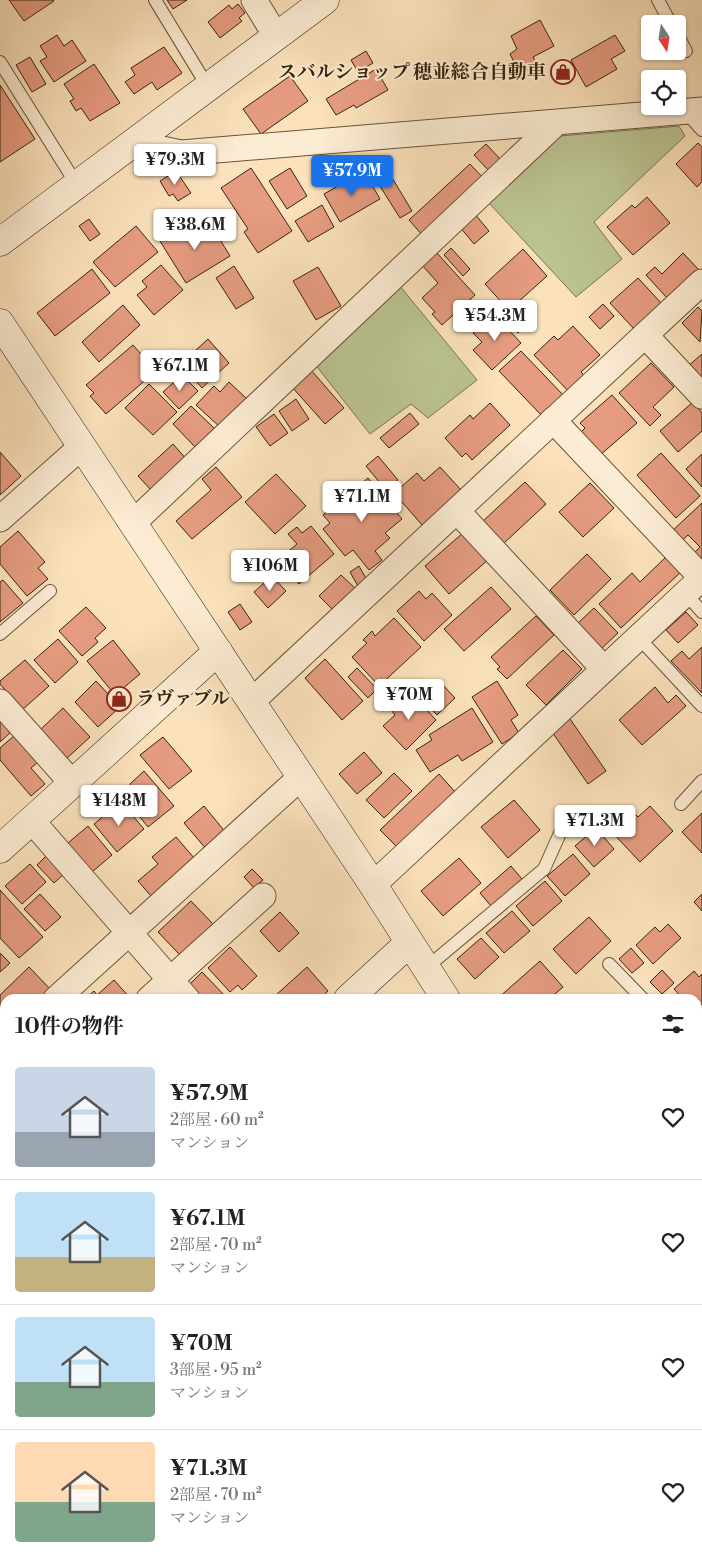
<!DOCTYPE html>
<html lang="ja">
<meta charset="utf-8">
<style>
:root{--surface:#fff;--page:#f6f6f6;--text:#222;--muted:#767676;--line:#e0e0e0;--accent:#1a73e8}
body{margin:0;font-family:"Libre Bodoni","Noto Serif JP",serif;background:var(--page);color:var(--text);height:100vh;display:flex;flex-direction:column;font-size:19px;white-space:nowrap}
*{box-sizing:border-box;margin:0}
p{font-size:16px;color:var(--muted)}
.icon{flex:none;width:28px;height:28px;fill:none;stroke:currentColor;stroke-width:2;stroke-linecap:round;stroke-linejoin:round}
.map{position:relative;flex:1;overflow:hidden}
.side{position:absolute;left:0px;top:994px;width:702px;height:571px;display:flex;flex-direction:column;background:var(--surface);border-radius:15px 15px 0 0;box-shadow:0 1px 4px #0004}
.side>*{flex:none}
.needle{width:32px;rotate:168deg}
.buttons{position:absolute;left:641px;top:15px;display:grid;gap:10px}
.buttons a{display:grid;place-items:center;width:45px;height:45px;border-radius:5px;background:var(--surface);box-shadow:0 1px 4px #0004;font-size:25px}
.price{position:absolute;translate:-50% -42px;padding:0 11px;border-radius:5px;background:#fff;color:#222;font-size:16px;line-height:32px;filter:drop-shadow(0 1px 2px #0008)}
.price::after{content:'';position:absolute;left:50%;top:30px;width:15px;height:11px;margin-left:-8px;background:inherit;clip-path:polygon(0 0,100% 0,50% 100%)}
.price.current{background:var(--accent);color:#fff}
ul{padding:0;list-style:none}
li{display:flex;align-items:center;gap:15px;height:125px;padding:0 15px}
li+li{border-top:1px solid var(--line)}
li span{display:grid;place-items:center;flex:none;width:140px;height:100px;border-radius:5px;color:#555}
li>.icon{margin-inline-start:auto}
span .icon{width:60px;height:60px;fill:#fffc;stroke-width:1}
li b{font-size:21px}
h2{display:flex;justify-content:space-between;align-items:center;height:60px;padding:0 15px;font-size:21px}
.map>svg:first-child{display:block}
</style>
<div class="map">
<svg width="702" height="1564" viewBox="0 0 702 1564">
<rect width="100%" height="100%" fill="#fbe2bc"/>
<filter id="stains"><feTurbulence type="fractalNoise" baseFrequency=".004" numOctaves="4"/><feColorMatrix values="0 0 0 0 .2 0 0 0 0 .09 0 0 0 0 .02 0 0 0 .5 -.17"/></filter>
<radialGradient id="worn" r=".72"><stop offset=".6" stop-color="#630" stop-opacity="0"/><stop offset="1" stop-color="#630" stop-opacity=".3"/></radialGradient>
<!-- green -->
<g fill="#bcc493" stroke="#7a7450">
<polygon points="679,126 685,136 594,222 622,259 576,297 488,202 560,136"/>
<polygon points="399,285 477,380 428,418 411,404 370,434 314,363"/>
<polygon points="698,1458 702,1464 702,1564 321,1564 325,1560 698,1560"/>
</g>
<!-- building -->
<g fill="#e69c80" stroke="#38240d">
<polygon points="9,0 53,0 54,1 24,21"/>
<polygon points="167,0 187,0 173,9"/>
<polygon points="238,4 245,13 239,18 242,21 220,38 208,22 229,5 232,9"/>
<polygon points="540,20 554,46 533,57 537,65 520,74 510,54 517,49 511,36"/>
<polygon points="57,35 64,46 72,40 86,61 54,82 40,61 47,57 40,46"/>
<polygon points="615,35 625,51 611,59 617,69 586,87 571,60"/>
<polygon points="164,47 182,73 157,90 152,82 134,94 125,82 135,75 131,68"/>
<polygon points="366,51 373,63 358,72 351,60"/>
<polygon points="30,57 46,84 32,92 16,65"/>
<polygon points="94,64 120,103 90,121 81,108 76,111 70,101 74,99 64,84"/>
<polygon points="376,69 388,90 356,108 354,105 336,115 326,99"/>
<polygon points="290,76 308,101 261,134 243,109"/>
<polygon points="0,85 35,139 0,162"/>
<polygon points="698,143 702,147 702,182 697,187 676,164"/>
<polygon points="486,144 504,163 492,174 474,155"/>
<polygon points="470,164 486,181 424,237 409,220"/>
<polygon points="251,168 292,231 258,253 244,232 248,229 221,188"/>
<polygon points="290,168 307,196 287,209 269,181"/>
<polygon points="176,171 191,193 178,201 173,194 169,196 160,181"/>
<polygon points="364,171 380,199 340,222 324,194"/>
<polygon points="391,176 412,211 400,218 378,183"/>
<polygon points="647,197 670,223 633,255 607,227 632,205 635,208"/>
<polygon points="322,205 334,227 308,242 295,221"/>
<polygon points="474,213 489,231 474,244 459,226"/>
<polygon points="89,219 100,234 90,241 79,226"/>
<polygon points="208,220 230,256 186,283 160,241 179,229 183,235"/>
<polygon points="136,226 158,252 115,287 93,262"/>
<polygon points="451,248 470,269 463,276 444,255"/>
<polygon points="523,249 547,276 517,303 514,300 506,307 485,284"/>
<polygon points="436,252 475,295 442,325 432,314 435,312 422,298 438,283 422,265"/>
<polygon points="683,253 699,270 668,299 646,275 655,267 662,274"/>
<polygon points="161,265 183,290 154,315 137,295 147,287 142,281"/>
<polygon points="234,266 254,298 236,309 216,278"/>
<polygon points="318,267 341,306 316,320 293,281"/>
<polygon points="92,269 110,293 55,336 37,313"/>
<polygon points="638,278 662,304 635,330 610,303"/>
<polygon points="603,304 614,316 600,329 589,317"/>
<polygon points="123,305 140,325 99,362 82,342"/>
<polygon points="698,307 702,311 700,342 682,323"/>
<polygon points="494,314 521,343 492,370 473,350 482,342 473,333"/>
<polygon points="515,315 525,326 518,333 507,322"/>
<polygon points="573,326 600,355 581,372 587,379 571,394 534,355 554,336 558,340"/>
<polygon points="208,339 229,363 202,388 181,364"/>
<polygon points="133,345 156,371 106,414 90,396 94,393 86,385"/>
<polygon points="521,351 566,398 544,418 499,371"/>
<polygon points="702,354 702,385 687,367"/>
<polygon points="651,363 674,387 653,407 661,415 650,426 619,393"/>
<polygon points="311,370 344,408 325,424 292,387"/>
<polygon points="182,375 198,391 179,409 163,392"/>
<polygon points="229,382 248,400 221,428 196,405 214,386 220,392"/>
<polygon points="149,384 177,412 153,435 125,408"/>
<polygon points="612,395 637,423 599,456 579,434 585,428 580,423"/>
<polygon points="296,399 309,419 292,431 279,411"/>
<polygon points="693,402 702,413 702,431 678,452 660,431"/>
<polygon points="490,403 510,425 472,460 466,453 462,457 445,438 470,415 473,419"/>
<polygon points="191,406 216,430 197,449 173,424"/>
<polygon points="410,413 419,424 389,448 380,438"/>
<polygon points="274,414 288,433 270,446 256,427"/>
<polygon points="173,444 187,460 152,491 138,476"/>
<polygon points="0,452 21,476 0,495"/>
<polygon points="661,453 700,496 676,518 637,475"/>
<polygon points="702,454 702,487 686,469"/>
<polygon points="378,456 398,480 386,490 366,466"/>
<polygon points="216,467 242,497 192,539 176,521 211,490 202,479"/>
<polygon points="440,467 462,491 423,526 394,493 417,473 424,481"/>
<polygon points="276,474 306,506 275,534 245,502"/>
<polygon points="368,478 402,519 385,533 390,538 375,551 382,560 369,570 353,550 345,556 323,529 330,523 323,515"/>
<polygon points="525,482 546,504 503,544 482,522"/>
<polygon points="590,483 614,508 583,537 559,512"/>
<polygon points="702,503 702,560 695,552 700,547 688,535 679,543 670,533"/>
<polygon points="311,526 334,554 299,584 278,560 297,544 288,534 297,527 302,533"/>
<polygon points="18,531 45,562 38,568 48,579 27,596 0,564 0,547"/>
<polygon points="464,532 489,559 449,594 425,566"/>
<polygon points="587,554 611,579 574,615 550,590"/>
<polygon points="667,556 682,571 621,628 599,604 632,573 640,582"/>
<polygon points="359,566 368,582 359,588 350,572"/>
<polygon points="341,575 358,591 336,613 319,596"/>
<polygon points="272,576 286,591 268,608 254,592"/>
<polygon points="3,580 23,603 0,622 0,582"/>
<polygon points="491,587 511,609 464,651 444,629"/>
<polygon points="419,591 426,599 432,593 452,615 424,641 397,611"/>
<polygon points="240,604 252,622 240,630 228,612"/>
<polygon points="86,607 106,628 95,638 98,642 82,656 59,631"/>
<polygon points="594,608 618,633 600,650 576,625"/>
<polygon points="686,612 698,625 678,643 666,630"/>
<polygon points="536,616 554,635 507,679 497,669 500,667 491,657"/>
<polygon points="394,618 421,647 379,686 352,657 367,643 363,640 372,631 375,636"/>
<polygon points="58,639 78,662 55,683 34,660"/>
<polygon points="113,640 140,674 115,695 87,661"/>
<polygon points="702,647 702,693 671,661 682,651 689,659"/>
<polygon points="563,650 582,669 546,705 526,685"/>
<polygon points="325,659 363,701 342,720 305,678"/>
<polygon points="25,660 49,686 22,710 0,684 0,681"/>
<polygon points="357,668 377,689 368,698 348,677"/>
<polygon points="96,681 120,707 98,727 75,702"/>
<polygon points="497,681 518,715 511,720 519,733 502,744 472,697"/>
<polygon points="440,682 455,698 437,715 421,699"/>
<polygon points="655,687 668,703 676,695 686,706 642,745 619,720"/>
<polygon points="410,692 436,720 406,750 383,726 395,715 391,710"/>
<polygon points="63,708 90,737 65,760 38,732"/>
<polygon points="472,708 493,742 462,761 458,755 430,772 416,750 432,740 429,735"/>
<polygon points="568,716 606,771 588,784 550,729"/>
<polygon points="0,717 12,731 0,742"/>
<polygon points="15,735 38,762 31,768 45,784 31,796 0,760 0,748"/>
<polygon points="163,737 192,771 169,789 140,755"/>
<polygon points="364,752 382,773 357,794 339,774"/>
<polygon points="144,771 174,806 148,827 126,800 136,792 130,784"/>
<polygon points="394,773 412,791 384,818 366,800"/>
<polygon points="439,774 457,794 399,849 380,830"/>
<polygon points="514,800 540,830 508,858 481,827"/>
<polygon points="121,802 144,829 117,852 94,824"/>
<polygon points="204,806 227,834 207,850 184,823"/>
<polygon points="650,806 673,831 640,862 610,830 631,810 638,817"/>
<polygon points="702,813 702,853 682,832"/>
<polygon points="88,826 112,855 92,872 68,843"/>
<polygon points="596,828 614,849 594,867 575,846"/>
<polygon points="176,837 195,859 151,896 138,881 158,864 152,857"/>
<polygon points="573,854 590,874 565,896 547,876"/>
<polygon points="47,855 65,873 54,883 37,865"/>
<polygon points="459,858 481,883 443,916 421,891"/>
<polygon points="30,864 46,882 22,904 5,886"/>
<polygon points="511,866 522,879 491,906 480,893"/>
<polygon points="252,869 263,880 254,888 244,877"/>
<polygon points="545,881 562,901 533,926 516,906"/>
<polygon points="0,890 43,937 19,958 0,938"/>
<polygon points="40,894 61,917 45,931 24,909"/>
<polygon points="702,894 702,911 694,902"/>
<polygon points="191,901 213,924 180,955 158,932"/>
<polygon points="512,911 530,931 504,953 486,933"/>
<polygon points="280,912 299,933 279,952 260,931"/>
<polygon points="589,917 611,941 576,974 553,949"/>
<polygon points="668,924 681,938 653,964 636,945 655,927 660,932"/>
<polygon points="481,938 499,957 475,979 457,959"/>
<polygon points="230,947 257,976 242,990 238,985 230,992 208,968"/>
<polygon points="631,948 644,963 632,973 619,959"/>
<polygon points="0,953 10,963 0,972"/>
<polygon points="540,961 563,987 549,999 497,999"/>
<polygon points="29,967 52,991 45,999 5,999 5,1022 0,1017 0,995"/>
<polygon points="307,967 328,991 320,999 280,999 276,995"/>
<polygon points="662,970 674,983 662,994 650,982"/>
<polygon points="694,971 699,977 702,974 702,1004 698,1008 698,999 683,999 674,989"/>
<polygon points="202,972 228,999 200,999 188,986"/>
<polygon points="114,980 131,999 85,999 94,991 97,995"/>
<polygon points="702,1032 702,1049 698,1044 698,1036"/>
<polygon points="698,1086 702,1090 702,1094 698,1099"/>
<polygon points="698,1104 702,1108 702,1120 698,1124"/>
<polygon points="0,1108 5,1113 5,1119 0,1123"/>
<polygon points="5,1169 5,1186 0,1181 0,1173"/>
<polygon points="702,1169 702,1180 698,1175"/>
<polygon points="702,1226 702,1252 698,1246 698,1229"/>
<polygon points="0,1245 5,1250 5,1260 0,1265"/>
<polygon points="3,1268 5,1270 5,1286 0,1291 0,1271"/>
<polygon points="5,1375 5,1422 0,1417 0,1377 2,1379"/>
<polygon points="3,1431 5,1466 0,1471 0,1434"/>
<polygon points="0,1516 5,1521 5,1560 24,1560 20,1564 0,1564"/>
<polygon points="88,1560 115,1560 118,1564 83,1564"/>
<polygon points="126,1560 143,1560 138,1564 130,1564"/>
<polygon points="150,1560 200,1560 203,1564 145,1564"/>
</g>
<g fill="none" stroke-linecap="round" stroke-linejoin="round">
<defs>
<g id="lane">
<polyline points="155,0 208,87"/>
<polyline points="658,0 671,24"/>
<polyline points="678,36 686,51"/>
<polyline points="0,62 77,185"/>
<polyline points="685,111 702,130"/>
<polyline points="685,593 702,612"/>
<polyline points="0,634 50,591"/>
<polyline points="638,637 702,706"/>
<polyline points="681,804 702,781"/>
<polyline points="609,964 643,999"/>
<polyline points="426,968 544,869 561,831 578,819"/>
<polyline points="698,1064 702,1068"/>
</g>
<g id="street">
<polyline points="254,0 276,36"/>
<polyline points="133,143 181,153 702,110"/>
<polyline points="645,335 702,396"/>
<polyline points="553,420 702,578"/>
<polyline points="458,512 604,669"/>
<polyline points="0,519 81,447"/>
<polyline points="133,523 556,123"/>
<polyline points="0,702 73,784"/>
<polyline points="251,702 702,282"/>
<polyline points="32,821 187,999"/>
<polyline points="373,885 702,578"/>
<polyline points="56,999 301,777"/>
<polyline points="149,999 263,896"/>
<polyline points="0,1134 5,1130"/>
<polyline points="698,1151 702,1146"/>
<polyline points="0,1209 5,1215"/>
<polyline points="0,1486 5,1482"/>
<polyline points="38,1564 43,1560"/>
</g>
<g id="secondary">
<polyline points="0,242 325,0"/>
<polyline points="0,323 373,885 446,999"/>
<polyline points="0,849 218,651"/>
<polyline points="348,999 409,943"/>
<polyline points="0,1317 5,1313"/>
<polyline points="698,1352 702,1358"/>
<polyline points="248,1564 252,1560"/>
</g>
</defs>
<!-- lane casing -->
<use href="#lane" stroke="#695439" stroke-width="14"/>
<!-- street casing -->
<use href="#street" stroke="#695439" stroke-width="27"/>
<!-- secondary casing -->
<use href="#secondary" stroke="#38240d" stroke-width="29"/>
<!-- lane -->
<use href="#lane" stroke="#fcecd3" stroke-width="12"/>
<!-- street -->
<use href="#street" stroke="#fcecd3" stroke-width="25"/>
<!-- secondary -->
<use href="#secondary" stroke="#fcecd3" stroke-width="28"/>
</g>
<!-- icons -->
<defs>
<symbol id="shop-ring" viewBox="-11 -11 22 22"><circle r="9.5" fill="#fcecd3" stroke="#8f2418" stroke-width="1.5"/><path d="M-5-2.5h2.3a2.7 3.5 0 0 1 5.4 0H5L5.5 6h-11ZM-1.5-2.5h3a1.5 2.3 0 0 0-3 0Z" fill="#8f2418"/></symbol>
</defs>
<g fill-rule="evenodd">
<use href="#shop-ring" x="549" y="58" width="28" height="28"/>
<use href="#shop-ring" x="105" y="685" width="28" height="28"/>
</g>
<g text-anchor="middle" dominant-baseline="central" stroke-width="4" stroke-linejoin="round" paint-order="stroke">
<!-- poi labels -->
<g font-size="19" font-weight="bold" fill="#38240d" stroke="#fcecd3" text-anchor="end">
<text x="546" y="72">スバルショップ 穂並総合自動車</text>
<text x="136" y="699" text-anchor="start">ラヴァブル</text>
</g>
</g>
<rect width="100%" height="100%" filter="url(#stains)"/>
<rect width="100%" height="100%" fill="url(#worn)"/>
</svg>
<div class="buttons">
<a><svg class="needle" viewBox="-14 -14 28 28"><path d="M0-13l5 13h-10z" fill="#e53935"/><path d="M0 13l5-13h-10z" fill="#767676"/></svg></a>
<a><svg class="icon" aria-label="locate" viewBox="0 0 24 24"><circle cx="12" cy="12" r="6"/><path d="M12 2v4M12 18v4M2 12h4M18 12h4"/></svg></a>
</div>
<b class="price" style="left:175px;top:186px">¥79.3M</b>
<b class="price current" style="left:352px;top:197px">¥57.9M</b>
<b class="price" style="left:195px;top:251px">¥38.6M</b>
<b class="price" style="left:495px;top:342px">¥54.3M</b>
<b class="price" style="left:180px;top:392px">¥67.1M</b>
<b class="price" style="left:362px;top:523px">¥71.1M</b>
<b class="price" style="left:270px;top:592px">¥106M</b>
<b class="price" style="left:409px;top:721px">¥70M</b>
<b class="price" style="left:119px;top:827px">¥148M</b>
<b class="price" style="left:595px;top:847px">¥71.3M</b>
<section class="side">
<h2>10件の物件<svg class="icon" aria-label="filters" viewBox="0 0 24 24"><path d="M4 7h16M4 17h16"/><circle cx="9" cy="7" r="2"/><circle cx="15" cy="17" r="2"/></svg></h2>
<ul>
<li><span style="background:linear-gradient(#c9d6e8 65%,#9aa5b1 0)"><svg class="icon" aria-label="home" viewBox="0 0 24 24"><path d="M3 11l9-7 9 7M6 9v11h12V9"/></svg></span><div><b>¥57.9M</b><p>2部屋 · 60 m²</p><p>マンション</p></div><svg class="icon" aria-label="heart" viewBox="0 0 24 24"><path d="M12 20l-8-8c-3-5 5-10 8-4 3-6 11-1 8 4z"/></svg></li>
<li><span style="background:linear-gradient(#bfe0f5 65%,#c2b280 0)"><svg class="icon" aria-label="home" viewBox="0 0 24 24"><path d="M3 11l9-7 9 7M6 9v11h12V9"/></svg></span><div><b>¥67.1M</b><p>2部屋 · 70 m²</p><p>マンション</p></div><svg class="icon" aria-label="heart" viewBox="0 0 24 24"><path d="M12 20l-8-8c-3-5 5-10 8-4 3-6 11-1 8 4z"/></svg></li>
<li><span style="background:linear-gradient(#bfe0f5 65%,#7fa58c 0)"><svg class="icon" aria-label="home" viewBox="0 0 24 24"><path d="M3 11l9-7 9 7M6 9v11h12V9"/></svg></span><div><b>¥70M</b><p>3部屋 · 95 m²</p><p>マンション</p></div><svg class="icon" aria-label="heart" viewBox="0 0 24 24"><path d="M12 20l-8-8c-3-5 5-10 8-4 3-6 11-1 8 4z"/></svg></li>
<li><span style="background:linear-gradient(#ffd9b3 60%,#7fa58c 0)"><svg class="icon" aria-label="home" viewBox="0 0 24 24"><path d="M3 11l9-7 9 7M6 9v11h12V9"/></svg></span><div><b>¥71.3M</b><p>2部屋 · 70 m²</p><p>マンション</p></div><svg class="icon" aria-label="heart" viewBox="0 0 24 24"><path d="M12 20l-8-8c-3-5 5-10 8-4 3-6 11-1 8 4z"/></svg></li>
</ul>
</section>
</div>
